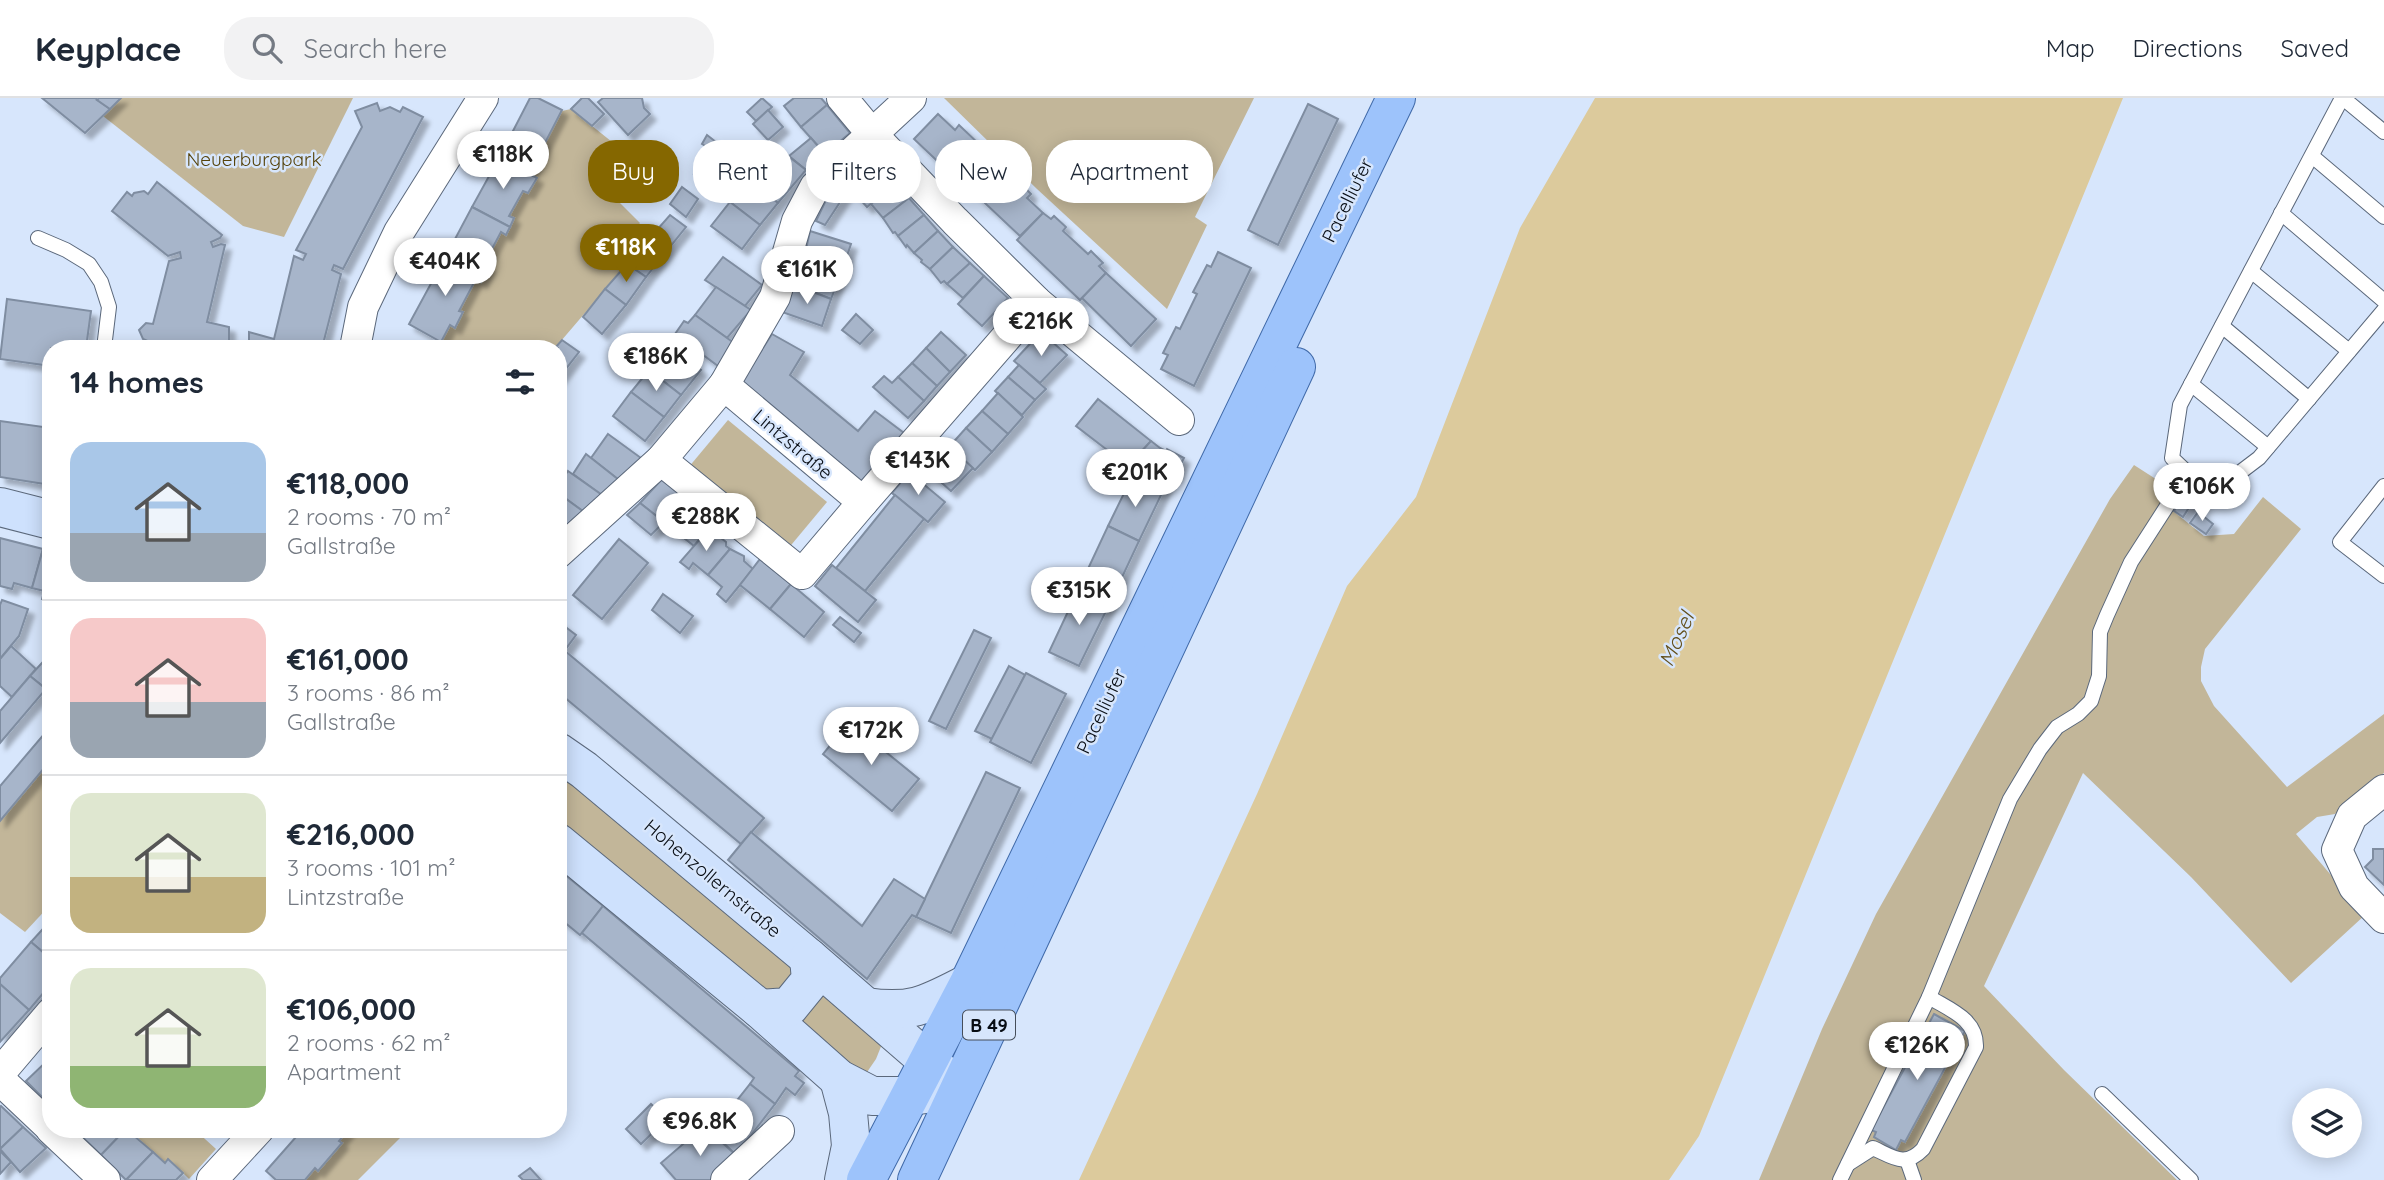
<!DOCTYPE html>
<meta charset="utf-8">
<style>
:root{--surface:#fff;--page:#f2f2f3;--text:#1f2937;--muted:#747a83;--line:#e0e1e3;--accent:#856700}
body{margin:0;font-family:Quicksand,sans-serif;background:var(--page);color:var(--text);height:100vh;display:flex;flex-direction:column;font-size:26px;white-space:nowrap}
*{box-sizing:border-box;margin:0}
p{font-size:23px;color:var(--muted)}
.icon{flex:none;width:38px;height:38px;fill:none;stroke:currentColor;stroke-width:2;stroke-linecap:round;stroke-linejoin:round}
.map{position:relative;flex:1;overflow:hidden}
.drawer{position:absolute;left:42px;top:242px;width:525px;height:798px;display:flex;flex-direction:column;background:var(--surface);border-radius:28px;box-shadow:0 4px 18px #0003}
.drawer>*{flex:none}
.hud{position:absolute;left:588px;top:42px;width:665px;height:63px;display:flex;gap:14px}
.buttons{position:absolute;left:2292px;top:990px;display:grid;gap:14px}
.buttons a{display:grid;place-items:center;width:70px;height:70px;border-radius:50%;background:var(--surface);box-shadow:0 4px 18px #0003;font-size:35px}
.price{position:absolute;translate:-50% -60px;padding:0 16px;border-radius:24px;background:#fff;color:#222;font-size:23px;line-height:46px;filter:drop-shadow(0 2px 4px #0008)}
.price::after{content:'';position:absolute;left:50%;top:42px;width:21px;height:16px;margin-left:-10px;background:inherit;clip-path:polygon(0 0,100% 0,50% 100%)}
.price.current{background:var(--accent);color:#fff}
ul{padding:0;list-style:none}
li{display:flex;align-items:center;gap:21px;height:175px;padding:0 28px}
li+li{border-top:2px solid var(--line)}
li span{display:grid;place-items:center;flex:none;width:196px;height:140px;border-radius:21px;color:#555}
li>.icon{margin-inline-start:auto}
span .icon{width:84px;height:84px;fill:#fffc;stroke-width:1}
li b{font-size:30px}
h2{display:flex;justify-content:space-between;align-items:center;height:84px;padding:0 28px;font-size:30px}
.pill{padding:0 24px;border-radius:28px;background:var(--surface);box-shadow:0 4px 18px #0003;font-size:24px;line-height:63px}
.pill.current{background:var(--accent);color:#fff}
header{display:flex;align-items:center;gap:42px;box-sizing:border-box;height:98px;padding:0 35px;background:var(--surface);border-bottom:2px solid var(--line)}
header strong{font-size:33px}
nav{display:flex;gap:38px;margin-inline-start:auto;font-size:24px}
.search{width:490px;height:63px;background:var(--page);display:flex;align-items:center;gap:18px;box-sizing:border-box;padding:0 24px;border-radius:28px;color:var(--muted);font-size:26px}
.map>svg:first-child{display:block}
</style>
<header>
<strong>Keyplace</strong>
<div class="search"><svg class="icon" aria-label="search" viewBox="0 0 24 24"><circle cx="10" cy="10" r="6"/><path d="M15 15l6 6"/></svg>Search here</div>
<nav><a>Map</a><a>Directions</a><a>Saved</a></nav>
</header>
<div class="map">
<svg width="2384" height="1082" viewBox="0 0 2384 1082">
<defs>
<filter id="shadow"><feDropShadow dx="6" dy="6" stdDeviation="2" flood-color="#0004"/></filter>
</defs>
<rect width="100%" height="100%" fill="#d7e6fc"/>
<!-- green -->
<g fill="#c2b699">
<polygon points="121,0 353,0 284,139 243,128 103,18"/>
<polygon points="944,0 1254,0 1195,119 1207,127 1167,211 1037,91"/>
<polygon points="571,11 627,56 598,83 640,125 631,136 644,146 555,250 438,250 450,227 455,230 463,215 459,213 476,181 481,184 489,169 484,166 501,134 506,136 514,121 509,118 523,93 536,80 529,76 562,13"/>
<polygon points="728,322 827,404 787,452 688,370"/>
<polygon points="2134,367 2176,394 2172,412 2204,438 2234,436 2263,399 2301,431 2205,551 2201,569 2201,583 2214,608 2287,689 2384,616 2384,675 2349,701 2335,716 2317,719 2296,736 2365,817 2291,885 2191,779 2083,675 1984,888 2064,972 2177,1082 1759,1082 1822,931 1876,816 2110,401"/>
<polygon points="51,662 51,806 25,834 0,815 0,723"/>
<polygon points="558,667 791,858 793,884 768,899 558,728"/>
<polygon points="822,886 884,941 876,961 863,980 784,919"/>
<polygon points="129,1031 194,1031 216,1051 189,1081 169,1061 164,1065"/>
<polygon points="349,1031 409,1031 358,1082 305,1082 315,1070 318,1072 341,1045 339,1043"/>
</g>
<!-- water -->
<polygon fill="#dcca9c" points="1595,0 2123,0 1699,1038 1669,1082 1079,1082 1257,696 1347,488 1416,399 1520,130"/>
<!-- building -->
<g fill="#a7b5ca" stroke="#7f8da1" stroke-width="2" filter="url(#shadow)">
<polygon points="42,0 95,0 110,11 85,35"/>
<polygon points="99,0 121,0 110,11 97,2"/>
<polygon points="530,0 538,0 562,12 529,76 499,60"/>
<polygon points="582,0 588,0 604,16 592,28 571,11"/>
<polygon points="603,0 642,0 644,10 650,16 628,37 598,4"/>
<polygon points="762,0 772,9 756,23 747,14"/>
<polygon points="794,0 821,0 827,7 801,29 784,8"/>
<polygon points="377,5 380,13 390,9 400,14 403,9 423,19 343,171 334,167 332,172 341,176 322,250 249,250 249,234 274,241 294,158 303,162 306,156 296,152 362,29 355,13"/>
<polygon points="1308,6 1338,21 1278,147 1248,132"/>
<polygon points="827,7 850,35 825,56 801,29"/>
<polygon points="768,12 783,29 768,42 753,26"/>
<polygon points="938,16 955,32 959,27 979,46 975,51 992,67 968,92 914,41"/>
<polygon points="707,37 735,59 710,88 694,76 712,52 702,46"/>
<polygon points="811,40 825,56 806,72 789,58"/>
<polygon points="778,50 806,72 778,105 764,95 775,80 761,69 770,55 773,58"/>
<polygon points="870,57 895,85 867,109 842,81"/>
<polygon points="499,60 537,80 528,95 523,93 509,118 514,120 510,129 472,109"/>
<polygon points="992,67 1007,82 1012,77 1031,96 1027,100 1043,115 1020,138 969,90"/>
<polygon points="748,81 778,105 760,127 730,104"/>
<polygon points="842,81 850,89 825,127 816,123 828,98"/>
<polygon points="157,84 222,137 220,140 211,144 213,149 221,146 225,147 207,224 229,229 229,246 244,250 148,250 150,244 143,241 139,232 146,225 153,226 169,163 181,160 180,154 168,158 112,113 127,94 132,98 134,95 144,93 148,96"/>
<polygon points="895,85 909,100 883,120 871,106"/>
<polygon points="682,89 698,101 686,119 670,106"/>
<polygon points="909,100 924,117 898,138 895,134 893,135 883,120"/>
<polygon points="730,104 760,127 742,151 711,128"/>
<polygon points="472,109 510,129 506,137 501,134 484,166 489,168 485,176 447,156"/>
<polygon points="1043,115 1051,121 1054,118 1066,129 1063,133 1088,156 1091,153 1103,165 1099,168 1106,175 1080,202 1017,142"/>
<polygon points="670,117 686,129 646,179 627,166"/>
<polygon points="924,117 938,133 914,155 907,147 906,149 898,138"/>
<polygon points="810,133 851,146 842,173 804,161"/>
<polygon points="938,133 953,149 930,171 921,164 922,162 914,155"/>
<polygon points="953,149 970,165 947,186 944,183 941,185 930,171"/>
<polygon points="1218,154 1251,170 1194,288 1161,271 1168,257 1163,255 1176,229 1180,231 1197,196 1193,194 1207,167 1211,169"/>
<polygon points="447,156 485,176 481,184 476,181 459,213 463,214 455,230 450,227 441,244 409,226"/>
<polygon points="723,159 762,187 745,208 705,182"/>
<polygon points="804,161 842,173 831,201 795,187"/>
<polygon points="970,165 984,178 963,200 947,186"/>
<polygon points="627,166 646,179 626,207 605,191"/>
<polygon points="1106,175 1156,221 1131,248 1082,200"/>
<polygon points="984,178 1008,200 982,228 958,206"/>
<polygon points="795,187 831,201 822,228 782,214"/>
<polygon points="716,189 751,212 727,240 695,217"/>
<polygon points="605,191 626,207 602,236 583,219"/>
<polygon points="7,201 91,213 86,250 51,250 51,268 0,261"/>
<polygon points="856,216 873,232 860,246 842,232"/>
<polygon points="695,217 734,245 718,268 675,236 684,223 688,225"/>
<polygon points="941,234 966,257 950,274 926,250"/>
<polygon points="1041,234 1067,257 1040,285 1014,263"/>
<polygon points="772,236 804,254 790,277 858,333 875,313 904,335 861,388 739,287"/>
<polygon points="562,242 579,254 558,281 558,250 555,250"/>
<polygon points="668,246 701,272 681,297 649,272"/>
<polygon points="926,250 950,274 937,288 912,265"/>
<polygon points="912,265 937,288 924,303 898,279"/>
<polygon points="1019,267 1046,291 1035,302 1008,279"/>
<polygon points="649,272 681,297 664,319 631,294"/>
<polygon points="884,278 892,285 898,279 924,303 908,320 873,289"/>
<polygon points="1008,279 1035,302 1022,317 995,293"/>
<polygon points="631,294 664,319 645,343 613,318"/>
<polygon points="998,295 1023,319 1008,336 982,313"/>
<polygon points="1098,301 1151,343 1128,368 1076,328"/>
<polygon points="982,313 1008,336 992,354 966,330"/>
<polygon points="0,323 51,330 51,387 0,379"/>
<polygon points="966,330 992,354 975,372 949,349"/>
<polygon points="608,336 641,360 619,382 591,360"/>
<polygon points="1151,343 1160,350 1166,353 1167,351 1184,360 1175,378 1171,377 1162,395 1132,379 1134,373 1128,368"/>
<polygon points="947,346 973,370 951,393 925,370"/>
<polygon points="586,356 619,382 602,397 573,376"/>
<polygon points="568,373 602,397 584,414 558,395 558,387"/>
<polygon points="909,374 945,404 928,424 892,395"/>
<polygon points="1132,379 1162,395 1139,443 1108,428"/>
<polygon points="662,381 684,399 664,424 640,405"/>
<polygon points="558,395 584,414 567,430 558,424"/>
<polygon points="895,397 924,421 865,493 836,470"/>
<polygon points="684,399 714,424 694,448 664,424"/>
<polygon points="2183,399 2192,405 2183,419 2174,413"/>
<polygon points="640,405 664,424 651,437 627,417"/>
<polygon points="2198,414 2213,426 2206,436 2190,425"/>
<polygon points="1108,428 1139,443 1110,505 1079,490"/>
<polygon points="707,433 716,440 721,440 726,444 726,448 730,451 708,477 693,465 689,471 680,464"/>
<polygon points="0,440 43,451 32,490 14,485 12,491 0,488"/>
<polygon points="619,441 648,465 602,521 573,497"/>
<polygon points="43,451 51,453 51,504 42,501 44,493 32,490"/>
<polygon points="730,451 744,458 744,463 753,471 726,504 717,496 722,489 708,477"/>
<polygon points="760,461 791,486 770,511 740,487"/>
<polygon points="832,467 876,502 858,524 815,488"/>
<polygon points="791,486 824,514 804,539 770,511"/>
<polygon points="1079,490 1110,505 1079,568 1049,554"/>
<polygon points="663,496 693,518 680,535 652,512"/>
<polygon points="2,502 28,511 19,538 0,561 0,507"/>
<polygon points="840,519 861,535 854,544 833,527"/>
<polygon points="559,524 576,537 565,552 558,547"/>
<polygon points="974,532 991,540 946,631 929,623"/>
<polygon points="558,547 764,720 741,746 558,594"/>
<polygon points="11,548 36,571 12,599 0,588 0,561"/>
<polygon points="51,555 51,595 30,578"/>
<polygon points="1009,568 1025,577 992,641 975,633"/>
<polygon points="1026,575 1066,596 1031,665 990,644"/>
<polygon points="30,578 46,591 0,645 0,613"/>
<polygon points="849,624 919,681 892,713 823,656"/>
<polygon points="51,628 51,662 0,723 0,688"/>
<polygon points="986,674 1020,690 951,835 916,819"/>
<polygon points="751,734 862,828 894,781 925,801 916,819 912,817 867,881 728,762"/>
<polygon points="2373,751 2384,751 2384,787 2365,769 2373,761"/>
<polygon points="558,771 603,808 580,837 558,819"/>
<polygon points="603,808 799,973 795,978 804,985 795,997 786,990 775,1006 750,986 754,980 582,835"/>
<polygon points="51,822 51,861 31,844"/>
<polygon points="31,844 51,861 51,886 29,912 0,886 0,880"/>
<polygon points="0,886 29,912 0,944"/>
<polygon points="1934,916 1965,933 1905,1044 1901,1042 1896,1052 1874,1039 1876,1034 1871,1032"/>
<polygon points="51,959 51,1008 26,983"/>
<polygon points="750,986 775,1006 736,1057 712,1034"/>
<polygon points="651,1006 667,1021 641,1046 626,1031"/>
<polygon points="1,1008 23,1029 0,1051 0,1009"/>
<polygon points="704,1028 738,1059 711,1082 676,1082 661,1065"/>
<polygon points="23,1029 46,1050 20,1074 0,1051"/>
<polygon points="74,1031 126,1031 101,1057"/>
<polygon points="126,1031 153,1054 126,1082 101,1057"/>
<polygon points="303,1031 349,1031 339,1043 342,1045 318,1073 315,1070 305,1082 276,1082 266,1073"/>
<polygon points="0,1053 11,1064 0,1076"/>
<polygon points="153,1054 165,1065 168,1061 183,1075 176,1082 126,1082"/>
<polygon points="530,1070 541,1082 523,1082 519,1078"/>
</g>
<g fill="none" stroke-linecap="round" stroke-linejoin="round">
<defs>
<g id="lane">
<polyline points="2342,0 2180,307 2172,360 2191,378 2226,385 2259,360 2384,212"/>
<polyline points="2343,0 2384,34"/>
<polyline points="2312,58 2384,119"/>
<polyline points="2281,115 2384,203"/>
<polyline points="38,140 66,152 89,166 101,184 109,209 104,250"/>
<polyline points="2251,173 2349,253"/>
<polyline points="2222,228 2309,301"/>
<polyline points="2191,286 2268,349"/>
<polyline points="2384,388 2340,444 2384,478"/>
<polyline points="2102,996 2191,1082"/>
<polyline points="1907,1062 1914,1082"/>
<path d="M1848 1066 1873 1050C1893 1059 1905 1070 1923 1051L1976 949C1977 921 1950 912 1929 899"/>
<polyline points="1840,1082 1929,899 2010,701 2040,651 2057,629 2078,616 2091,603 2099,578 2100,534 2107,517 2131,464 2176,394 2191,378"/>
</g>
<g id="street">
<polyline points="842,0 872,36 955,123 1037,204 1179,322"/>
<polyline points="355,250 363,209 399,134 483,0"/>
<polyline points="661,362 802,476 863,404 724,287"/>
<polyline points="863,404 1037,204"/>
<polyline points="558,455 661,362 724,287 775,199 797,123 815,89 911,0"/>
<polyline points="2384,692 2352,718 2337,752 2354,789 2384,820"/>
<polyline points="0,975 51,915"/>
<polyline points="0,982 51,1030"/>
<polyline points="51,1031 105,1082"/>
<polyline points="212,1082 259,1031"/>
<polyline points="726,1082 779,1033"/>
</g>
<g id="secondary">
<polyline points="0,409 51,422"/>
<polyline points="558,654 584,672 809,860 951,983"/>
<polyline points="558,745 760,911 839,981 872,998 911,998 941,994"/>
<path d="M866 909C913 916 928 906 969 885"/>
<polyline points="760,911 789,909 811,882 809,860"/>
<polyline points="839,981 848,1015 851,1048 844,1082"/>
</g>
<g id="primary">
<polyline points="866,1082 969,885 1396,0"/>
<polyline points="917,1082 1296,269"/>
</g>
</defs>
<!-- lane casing -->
<use href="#lane" stroke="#5b687b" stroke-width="16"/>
<!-- street casing -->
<use href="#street" stroke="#5b687b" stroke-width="32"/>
<!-- secondary casing -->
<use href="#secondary" stroke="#5b687b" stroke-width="40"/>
<!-- primary casing -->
<use href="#primary" stroke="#3f69a8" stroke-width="40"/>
<!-- lane -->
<use href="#lane" stroke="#fff" stroke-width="14"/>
<!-- street -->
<use href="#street" stroke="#fff" stroke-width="30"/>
<!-- secondary -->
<use href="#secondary" stroke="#cee1fd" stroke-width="38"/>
<!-- primary -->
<use href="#primary" stroke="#9dc3fb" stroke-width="38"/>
</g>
<g text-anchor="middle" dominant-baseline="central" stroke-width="5" stroke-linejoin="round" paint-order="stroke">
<!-- shield labels -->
<rect fill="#d7e6fc" stroke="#464e5a" stroke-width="2" x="963" y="912.5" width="52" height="29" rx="5"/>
<g font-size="18" font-weight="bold" fill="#080d14">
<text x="989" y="927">B 49</text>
</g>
<!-- park labels -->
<g font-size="19" fill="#56430b" stroke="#d7e6fc">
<text x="254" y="61">Neuerburgpark</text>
</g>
<!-- street labels -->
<g font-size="19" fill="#080d14" stroke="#d7e6fc">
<text transform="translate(1347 102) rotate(-64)">Pacelliufer</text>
<text transform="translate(793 346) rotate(40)">Lintzstraße</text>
<text transform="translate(1101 613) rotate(-65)">Pacelliufer</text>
<text transform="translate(713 780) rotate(40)">Hohenzollernstraße</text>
</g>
<!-- water labels -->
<g font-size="21" font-style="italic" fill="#634f1a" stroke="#d7e6fc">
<text transform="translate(1676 541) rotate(-66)">Mosel</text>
</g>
</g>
</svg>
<div class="buttons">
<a><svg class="icon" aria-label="layers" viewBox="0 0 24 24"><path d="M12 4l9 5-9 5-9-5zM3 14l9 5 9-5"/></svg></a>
</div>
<b class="price" style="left:503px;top:93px">€118K</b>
<b class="price current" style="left:626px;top:186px">€118K</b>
<b class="price" style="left:445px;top:200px">€404K</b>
<b class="price" style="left:807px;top:208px">€161K</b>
<b class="price" style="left:1041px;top:260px">€216K</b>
<b class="price" style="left:656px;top:295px">€186K</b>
<b class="price" style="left:918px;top:399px">€143K</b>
<b class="price" style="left:1135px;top:411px">€201K</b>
<b class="price" style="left:2202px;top:425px">€106K</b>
<b class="price" style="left:706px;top:455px">€288K</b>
<b class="price" style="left:1079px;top:529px">€315K</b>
<b class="price" style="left:871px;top:669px">€172K</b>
<b class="price" style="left:1917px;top:984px">€126K</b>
<b class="price" style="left:700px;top:1060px">€96.8K</b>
<div class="hud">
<a class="pill current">Buy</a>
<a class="pill">Rent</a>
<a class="pill">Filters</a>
<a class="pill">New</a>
<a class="pill">Apartment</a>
</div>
<section class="drawer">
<h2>14 homes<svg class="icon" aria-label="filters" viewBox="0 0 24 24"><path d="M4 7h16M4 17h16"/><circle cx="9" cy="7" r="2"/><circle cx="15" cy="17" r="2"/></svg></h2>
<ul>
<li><span style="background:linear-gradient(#a9c7e8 65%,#9aa5b1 0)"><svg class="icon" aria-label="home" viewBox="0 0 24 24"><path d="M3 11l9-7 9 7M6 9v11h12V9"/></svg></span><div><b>€118,000</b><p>2 rooms · 70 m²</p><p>Gallstraße</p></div></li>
<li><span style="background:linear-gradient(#f6c9c9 60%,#9aa5b1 0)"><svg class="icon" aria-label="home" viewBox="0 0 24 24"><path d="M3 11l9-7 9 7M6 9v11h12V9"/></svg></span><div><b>€161,000</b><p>3 rooms · 86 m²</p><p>Gallstraße</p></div></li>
<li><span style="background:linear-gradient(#dfe7d0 60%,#c2b280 0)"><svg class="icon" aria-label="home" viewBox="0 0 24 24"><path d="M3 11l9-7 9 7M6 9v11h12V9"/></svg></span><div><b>€216,000</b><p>3 rooms · 101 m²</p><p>Lintzstraße</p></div></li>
<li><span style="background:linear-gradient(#dfe7d0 70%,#8fb573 0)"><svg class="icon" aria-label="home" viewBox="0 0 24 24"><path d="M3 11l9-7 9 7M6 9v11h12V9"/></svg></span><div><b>€106,000</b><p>2 rooms · 62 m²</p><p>Apartment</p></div></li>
</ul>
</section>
</div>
